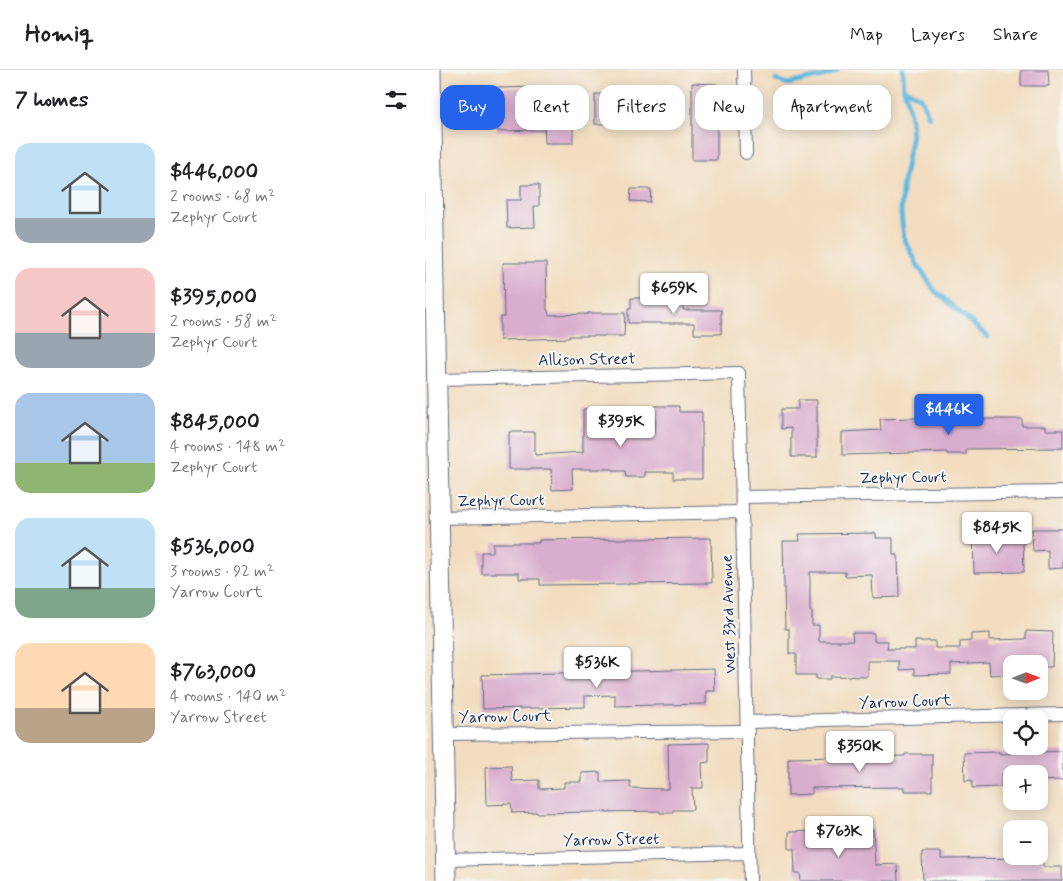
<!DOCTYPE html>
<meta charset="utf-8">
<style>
:root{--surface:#fff;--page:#f2f2f2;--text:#202124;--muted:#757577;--line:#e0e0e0;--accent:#2563eb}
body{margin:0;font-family:Mynerve,sans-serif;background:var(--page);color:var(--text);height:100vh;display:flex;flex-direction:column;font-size:19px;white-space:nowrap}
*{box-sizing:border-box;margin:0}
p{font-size:16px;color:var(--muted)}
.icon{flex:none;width:28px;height:28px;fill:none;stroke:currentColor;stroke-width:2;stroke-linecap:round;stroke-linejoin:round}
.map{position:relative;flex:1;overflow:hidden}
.details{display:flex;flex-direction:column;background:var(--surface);width:425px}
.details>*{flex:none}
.guide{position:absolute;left:15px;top:15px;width:475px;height:45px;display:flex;gap:10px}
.needle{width:32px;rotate:89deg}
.tools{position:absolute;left:578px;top:585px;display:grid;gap:10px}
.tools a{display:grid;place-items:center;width:45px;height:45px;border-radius:10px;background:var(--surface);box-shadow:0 2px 12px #0003;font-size:25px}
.price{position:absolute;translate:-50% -42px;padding:0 11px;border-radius:5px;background:#fff;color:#222;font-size:16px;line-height:32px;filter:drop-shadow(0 1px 2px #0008)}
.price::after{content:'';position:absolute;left:50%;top:30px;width:15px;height:11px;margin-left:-8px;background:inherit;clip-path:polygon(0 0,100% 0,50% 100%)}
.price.on{background:var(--accent);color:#fff}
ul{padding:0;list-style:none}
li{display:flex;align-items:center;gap:15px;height:125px;padding:0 15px}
li span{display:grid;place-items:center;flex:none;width:140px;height:100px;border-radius:15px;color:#555}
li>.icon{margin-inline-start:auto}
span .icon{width:60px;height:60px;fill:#fffc;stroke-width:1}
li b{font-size:21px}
h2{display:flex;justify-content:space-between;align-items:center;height:60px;padding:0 15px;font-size:21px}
.tag{padding:0 18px;border-radius:15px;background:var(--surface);box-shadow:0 2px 12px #0003;font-size:18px;line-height:45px}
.tag.on{background:var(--accent);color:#fff}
header{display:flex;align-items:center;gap:30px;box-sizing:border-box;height:70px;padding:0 25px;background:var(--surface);border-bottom:1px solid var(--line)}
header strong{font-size:24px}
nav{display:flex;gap:28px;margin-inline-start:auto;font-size:18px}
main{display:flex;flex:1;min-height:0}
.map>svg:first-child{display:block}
</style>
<header>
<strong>Homiq</strong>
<nav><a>Map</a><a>Layers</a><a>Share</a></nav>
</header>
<main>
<section class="details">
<h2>7 homes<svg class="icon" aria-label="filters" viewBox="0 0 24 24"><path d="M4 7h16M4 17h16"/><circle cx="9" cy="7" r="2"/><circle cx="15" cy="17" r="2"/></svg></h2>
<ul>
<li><span style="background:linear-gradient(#bfe0f5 75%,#9aa5b1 0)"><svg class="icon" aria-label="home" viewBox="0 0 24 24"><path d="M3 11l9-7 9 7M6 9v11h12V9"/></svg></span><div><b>$446,000</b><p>2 rooms · 68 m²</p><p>Zephyr Court</p></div></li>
<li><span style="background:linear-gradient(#f6c9c9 65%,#9aa5b1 0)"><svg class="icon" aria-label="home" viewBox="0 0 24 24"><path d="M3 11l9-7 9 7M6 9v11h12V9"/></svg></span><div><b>$395,000</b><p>2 rooms · 58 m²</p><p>Zephyr Court</p></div></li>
<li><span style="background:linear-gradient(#a9c7e8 70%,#8fb573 0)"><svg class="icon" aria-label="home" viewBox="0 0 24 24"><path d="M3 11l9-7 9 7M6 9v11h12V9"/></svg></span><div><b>$845,000</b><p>4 rooms · 148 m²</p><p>Zephyr Court</p></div></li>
<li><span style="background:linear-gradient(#bfe0f5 70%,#7fa58c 0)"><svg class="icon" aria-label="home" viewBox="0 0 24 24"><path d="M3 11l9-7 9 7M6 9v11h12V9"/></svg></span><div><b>$536,000</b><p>3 rooms · 92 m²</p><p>Yarrow Court</p></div></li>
<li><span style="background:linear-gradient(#ffd9b3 65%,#b9a48a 0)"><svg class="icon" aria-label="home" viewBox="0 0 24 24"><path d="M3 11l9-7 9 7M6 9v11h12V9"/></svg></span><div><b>$763,000</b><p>4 rooms · 140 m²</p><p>Yarrow Street</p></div></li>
</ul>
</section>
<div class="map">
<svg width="638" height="811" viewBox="0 0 638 811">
<rect width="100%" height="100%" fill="#f6f6f2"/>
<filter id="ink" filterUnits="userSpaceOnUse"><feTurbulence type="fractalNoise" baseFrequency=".02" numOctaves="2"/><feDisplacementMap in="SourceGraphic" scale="10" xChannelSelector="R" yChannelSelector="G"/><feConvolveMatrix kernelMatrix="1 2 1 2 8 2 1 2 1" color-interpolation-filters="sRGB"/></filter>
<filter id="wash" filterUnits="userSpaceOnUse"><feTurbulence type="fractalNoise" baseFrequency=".0096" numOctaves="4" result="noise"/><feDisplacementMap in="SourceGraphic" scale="20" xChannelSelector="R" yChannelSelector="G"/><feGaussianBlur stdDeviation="1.12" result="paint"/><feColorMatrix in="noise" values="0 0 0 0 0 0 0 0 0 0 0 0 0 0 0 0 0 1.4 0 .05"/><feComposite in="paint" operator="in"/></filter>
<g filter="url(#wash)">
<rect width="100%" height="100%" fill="#f2ddc0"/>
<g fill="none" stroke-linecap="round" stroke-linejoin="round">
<!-- stream -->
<g stroke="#61b7de" stroke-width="5">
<polyline points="478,0 479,18 486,48 487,64 477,118 476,144 479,168 492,194 510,221 563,267"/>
<polyline points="351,10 363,14 402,5 412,0"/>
<polyline points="479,18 496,28 504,47"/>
</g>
</g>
<g id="blocks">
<!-- building -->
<g fill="#d9adcd">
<polygon points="596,0 623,0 624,16 596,16"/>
<polygon points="267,13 292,14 292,90 267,90"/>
<polygon points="118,17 119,60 72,61 71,18"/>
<rect x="170" y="24" width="69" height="30"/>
<polygon points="148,53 148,73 120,73 119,54"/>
<polygon points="96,115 114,115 114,136 109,136 110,157 82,158 81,130 96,130"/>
<polygon points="206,119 226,119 225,132 205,131"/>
<polygon points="78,193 121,193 122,240 123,240 124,245 163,244 163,243 200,243 199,266 144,266 144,268 75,270 75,247 79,247"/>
<polygon points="206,228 258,228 258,240 296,240 296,264 269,264 269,253 203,253 203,239 206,239"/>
<polygon points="373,330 392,330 392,387 366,387 366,358 356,359 356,339 373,339"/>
<polygon points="230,336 254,336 254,342 277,342 277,409 248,409 248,402 220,402 220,407 201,407 200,401 188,401 188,399 147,399 148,419 127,420 126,399 84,399 84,362 110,362 110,385 158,382 158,339 192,339 192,363 230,363"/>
<polygon points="541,337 541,349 597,349 597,356 620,356 620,360 638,360 638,378 541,379 541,384 522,384 522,382 417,385 417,362 456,360 455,349 522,347 522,338"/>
<polygon points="607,459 638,459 638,498 623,499 623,480 608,481"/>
<polygon points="548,461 570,461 570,470 598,470 599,502 549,503"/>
<polygon points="451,463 451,468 468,468 468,485 473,485 474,527 448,528 447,505 420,506 420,502 385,502 385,541 387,541 387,555 394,555 394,571 428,571 427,563 449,563 449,571 463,571 462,579 490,579 490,571 510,571 510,578 535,578 535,572 546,571 546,564 565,563 565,570 601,569 601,561 628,562 627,597 614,597 614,594 586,594 586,604 565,605 564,592 526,594 526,604 489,605 489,599 474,600 474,591 443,591 443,607 405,606 405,609 391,609 391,605 371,605 371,584 364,584 364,559 360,559 358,471 375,471 374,464"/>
<polygon points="286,468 287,513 115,515 115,509 94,509 94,503 56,503 56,482 68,482 68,473 114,473 114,470"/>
<polygon points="289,599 290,621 281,621 281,634 190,636 190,625 160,626 160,637 58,639 57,605"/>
<polygon points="284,673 284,692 277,693 278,718 267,718 268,740 248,740 248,743 235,743 235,741 111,743 111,742 87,743 86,734 62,735 61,697 86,696 87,711 114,710 114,719 139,718 139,712 157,712 157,703 175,702 175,712 205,711 205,718 244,719 243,674"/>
<polygon points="638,681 638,710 614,711 614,704 576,704 576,717 547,718 547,710 540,711 539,683 575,682 575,684"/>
<polygon points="480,684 507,684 507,721 480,721 480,717 387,718 387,724 363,725 363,688 480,686"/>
<polygon points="448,759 450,795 472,794 473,811 376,811 375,803 370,803 369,779 364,779 364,762 391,761 391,773 419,772 418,760"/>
<polygon points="497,782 516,782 516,789 618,788 618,797 637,797 637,811 498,811"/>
</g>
</g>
</g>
<g filter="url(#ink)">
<use href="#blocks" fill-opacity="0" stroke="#666c80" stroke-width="1"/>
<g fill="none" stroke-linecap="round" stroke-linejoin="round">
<defs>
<g id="street">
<polyline points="319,0 321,83"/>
<polyline points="11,309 314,303 325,811"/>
<polyline points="318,427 638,422"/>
<polyline points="14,448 317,442"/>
<polyline points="323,652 638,644"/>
<polyline points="18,664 323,661"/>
<polyline points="20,790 324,783"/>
</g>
<polyline id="secondary" points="6,0 21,811"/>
</defs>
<!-- street casing -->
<use href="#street" stroke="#666c80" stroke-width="14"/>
<!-- secondary casing -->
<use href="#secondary" stroke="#666c80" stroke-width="21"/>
<!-- street -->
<use href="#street" stroke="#fff" stroke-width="12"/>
<!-- secondary -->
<use href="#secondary" stroke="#fff" stroke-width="19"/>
</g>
</g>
<g text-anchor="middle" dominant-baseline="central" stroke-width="4" stroke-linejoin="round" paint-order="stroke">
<!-- street labels -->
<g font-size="16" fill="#1b2f5e" stroke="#f6f6f2">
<text transform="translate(162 290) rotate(-1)">Allison Street</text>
<text transform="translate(478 408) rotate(-1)">Zephyr Court</text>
<text transform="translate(76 431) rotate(-1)">Zephyr Court</text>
<text transform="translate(304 544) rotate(-92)">West 33rd Avenue</text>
<text transform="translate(480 632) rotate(-2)">Yarrow Court</text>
<text transform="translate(80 647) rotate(-1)">Yarrow Court</text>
<text transform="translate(186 770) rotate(-1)">Yarrow Street</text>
</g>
</g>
</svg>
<div class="tools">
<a><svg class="needle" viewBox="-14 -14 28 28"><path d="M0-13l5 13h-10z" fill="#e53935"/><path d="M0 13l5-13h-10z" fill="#757577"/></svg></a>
<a><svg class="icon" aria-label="locate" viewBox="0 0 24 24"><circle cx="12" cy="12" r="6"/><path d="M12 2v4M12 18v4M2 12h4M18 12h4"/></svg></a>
<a>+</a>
<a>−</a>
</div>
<b class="price" style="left:249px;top:245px">$659K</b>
<b class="price on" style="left:524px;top:366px">$446K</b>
<b class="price" style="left:196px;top:378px">$395K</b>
<b class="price" style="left:572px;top:484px">$845K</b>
<b class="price" style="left:172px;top:619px">$536K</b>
<b class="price" style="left:435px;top:703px">$350K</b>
<b class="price" style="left:414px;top:788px">$763K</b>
<div class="guide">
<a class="tag on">Buy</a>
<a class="tag">Rent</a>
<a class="tag">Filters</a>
<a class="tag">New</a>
<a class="tag">Apartment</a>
</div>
</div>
</main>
